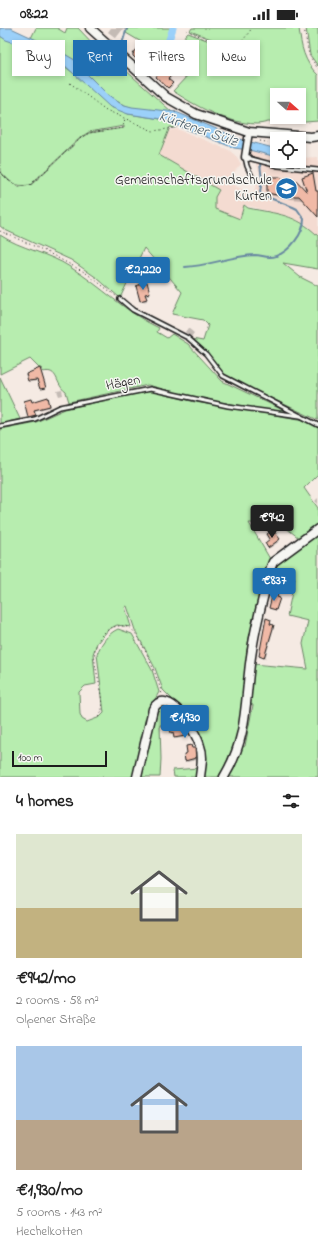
<!DOCTYPE html>
<meta charset="utf-8">
<style>
:root{--surface:#fff;--page:#f2f2f2;--text:#222;--muted:#767676;--accent:#1f6fb2}
body{margin:0;font-family:"Indie Flower",sans-serif;background:var(--page);color:var(--text);height:100vh;display:flex;flex-direction:column;font-size:15px;white-space:nowrap}
*{box-sizing:border-box;margin:0}
p{font-size:13px;color:var(--muted)}
.icon{flex:none;width:22px;height:22px;fill:none;stroke:currentColor;stroke-width:2;stroke-linecap:round;stroke-linejoin:round}
.map{position:relative;height:749px;overflow:hidden}
.sheet{display:flex;flex-direction:column;background:var(--surface);flex:1}
.sheet>*{flex:none}
.hud{position:absolute;left:12px;top:12px;width:294px;height:36px;display:flex;gap:8px}
.needle{width:26px;rotate:111deg}
.fabs{position:absolute;left:270px;top:60px;display:grid;gap:8px}
.fabs a{display:grid;place-items:center;width:36px;height:36px;border-radius:0px;background:var(--surface);box-shadow:0 2px 6px #0003;font-size:20px}
.scale{position:absolute;left:12px;bottom:10px;width:95px;box-sizing:border-box;padding-left:4px;border:2px solid #1c1c1c;border-top:0;font-size:11px;line-height:14px;white-space:nowrap;color:#1c1c1c;-webkit-text-stroke:3px #f6f6f2;paint-order:stroke}
.price{position:absolute;translate:-50% -34px;padding:0 9px;border-radius:4px;background:var(--accent);color:#fff;font-size:13px;line-height:26px;filter:drop-shadow(0 1px 2px #0008)}
.price::after{content:'';position:absolute;left:50%;top:24px;width:12px;height:9px;margin-left:-6px;background:inherit;clip-path:polygon(0 0,100% 0,50% 100%)}
.price.current{background:#222;color:#fff}
ul{padding:0;list-style:none}
li{display:grid;align-content:center;gap:8px;height:212px;padding:0 16px}
li span{display:grid;place-items:center;height:124px;border-radius:0px;color:#555}
li>.icon{margin-inline-start:auto}
span .icon{width:72px;height:72px;fill:#fffc;stroke-width:1}
li b{font-size:17px}
h2{display:flex;justify-content:space-between;align-items:center;height:48px;padding:0 16px;font-size:17px}
.chip{padding:0 14px;border-radius:0px;background:var(--surface);box-shadow:0 2px 6px #0003;font-size:14px;line-height:36px}
.chip.current{background:var(--accent);color:#fff}
.status{display:flex;justify-content:space-between;align-items:center;height:28px;padding:0 20px;background:var(--surface);direction:ltr}
.status svg{height:11px;fill:currentColor}
.map>svg:first-child{display:block}
</style>
<div class="status"><b>08:22</b><svg viewBox="0 0 49 12"><path d="M0 12V9h3v3zM5 12V6h3v6zM10 12V3h3v9zM15 12V0h3v12zM26 1h20v11H26zM47 4h2v5h-2z"/></svg></div>
<div class="map">
<svg width="318" height="749" viewBox="0 0 318 749">
<rect width="100%" height="100%" fill="#f5eae3"/>
<filter id="ink" filterUnits="userSpaceOnUse"><feTurbulence type="fractalNoise" baseFrequency=".025" numOctaves="2"/><feDisplacementMap in="SourceGraphic" scale="8" xChannelSelector="R" yChannelSelector="G"/><feConvolveMatrix kernelMatrix="1 2 1 2 8 2 1 2 1" color-interpolation-filters="sRGB"/></filter>
<g filter="url(#ink)">
<!-- built -->
<polygon fill="#f4dbd1" points="177,101 229,122 237,129 241,136 226,154 253,166 260,146 256,135 248,133 249,122 277,129 277,133 299,133 299,130 318,129 318,208 306,196 291,189 244,177 240,191 215,181 215,169 219,162 159,127 168,103"/>
<!-- green -->
<g fill="#b7edaf" stroke="#6a8466" fill-rule="evenodd">
<polygon points="36,0 57,0 65,5 67,0 78,0 97,20 110,28 99,40 80,35 31,10"/>
<polygon points="128,0 171,0 162,23 154,16 143,15 126,5"/>
<path d="M192 0H299C301 18 304 34 318 47V93C301 95 285 94 268 94 264 95 260 96 256 96 227 95 197 79 173 63L189 46 169 27 188 5 236 23 235 20 190 3ZM277 67H299V89H277Z"/>
<polygon points="306,0 318,0 318,38 310,27"/>
<path d="M0 8 48 26 128 86 161 91 177 97 175 100 170 99 159 127 219 162 215 169V181L240 191 244 177 248 180C277 186 296 186 318 208V241L283 235 300 249 318 258V392L232 352 221 343 192 311 203 313 208 297 203 292 172 286 182 264 144 220 120 270 97 250 71 232 5 202 0 198V144L9 153 19 159 31 157 82 109 89 105 124 100V98L89 104 81 109 30 157C14 159 11 155 0 143Z"/>
<path d="M113 31 172 84C156 82 137 83 122 76 105 68 92 51 79 38L89 41 95 46H99Z"/>
<path d="M0 207C21 221 49 225 70 239 101 258 126 285 159 300L157 304 167 310 172 306 188 316 222 353 291 386 196 370 148 357 69 374 66 364C55 357 59 340 43 344L41 340H39L30 331 0 346Z"/>
<polygon points="0,349 20,391 0,396"/>
<path d="M142 364H155L195 374 305 392 318 399V446L304 460 318 480V497L299 510 281 496 249 495 270 531C263 542 263 555 260 569 256 586 249 604 247 622 242 668 245 708 218 749H204L206 730 203 715 178 677 163 662 155 640 135 602 127 578 125 579 131 599 117 597 109 601 97 615 93 626 96 656 85 658 79 664 80 686 82 691 87 694 100 689 104 685 97 626C101 616 107 606 118 601L132 606 152 642 159 664 147 686 133 749H0V401L36 394 65 381Z"/>
<polygon points="318,506 318,749 227,749 240,727 241,720 245,718 253,677 250,676 253,636 308,641 303,616 308,593 287,588 295,550 273,544 279,535"/>
<polygon points="162,676 174,682 184,698 170,700 169,696 160,697 161,731 160,749 141,749 155,687 157,680"/>
<polygon points="198,740 196,749 174,749 173,742"/>
</g>
<!-- water -->
<polygon fill="#9bd0f9" stroke="#6888a1" points="0,0 11,0 56,21 80,35 99,40 110,28 113,31 99,46 95,46 89,41 80,39 107,66 121,76 132,79 176,84 243,112 277,121 277,129 249,122 234,120 161,91 128,86 110,79 62,35 48,26 6,12 0,8"/>
<!-- shadow -->
<g fill="#0003">
<polygon points="111,0 126,0 125,3 123,1 116,10 108,4"/>
<polygon points="162,24 163,27 149,42 134,28"/>
<polygon points="162,43 171,50 168,53 173,57 169,61 158,50"/>
<polygon points="313,146 316,164 318,164 318,189 304,172 290,171 287,168 284,170 269,167 268,165 266,155 309,168"/>
<polygon points="138,257 147,257 150,267 145,268 147,273 142,274 141,273"/>
<polygon points="188,300 194,305 191,309 185,304"/>
<polygon points="41,342 46,361 41,362 38,353 30,354 29,352"/>
<polygon points="62,362 63,367 59,368 57,363"/>
<polygon points="49,372 51,379 34,383 36,388 30,390 32,375"/>
<polygon points="318,470 318,476 315,473"/>
<polygon points="273,503 280,513 270,520 266,515 271,512"/>
<polygon points="270,593 270,597 274,599 265,631 260,628"/>
<polygon points="183,699 185,709 176,711 174,706 172,705"/>
<polygon points="192,720 195,722 197,732 187,734 185,727 188,726"/>
</g>
<g fill="none" stroke-linecap="round" stroke-linejoin="round">
<!-- stream -->
<g stroke="#6888a1" stroke-width="2">
<polyline points="121,19 127,0"/>
<path d="M185 239C208 238 231 228 255 227 262 227 268 231 276 228 290 223 304 205 304 191L297 181 293 179 262 167 260 164 262 152 260 136"/>
</g>
<!-- canal -->
<polyline stroke="#9bd0f9" stroke-width="7" points="165,23 173,0"/>
</g>
<!-- building -->
<g fill="#f0b9a6" stroke="#1c1c1c">
<polygon points="154,16 163,23 147,41 133,28 133,26 137,21 142,26 145,22 147,23"/>
<polygon points="162,41 171,48 168,51 173,55 168,60 156,49"/>
<polygon points="313,145 316,163 318,163 318,189 299,168 288,168 285,166 282,168 267,165 267,156 265,156 265,149 280,149 283,151 286,150 292,152 294,150 307,164 302,149"/>
<polygon points="147,254 150,265 145,266 147,271 140,273 136,258"/>
<polygon points="40,340 46,360 40,361 37,352 28,353 26,346"/>
<polygon points="48,369 50,378 34,382 36,387 28,389 24,373 31,371 32,374"/>
<polygon points="273,502 280,511 268,520 265,515 270,511 267,506"/>
<polygon points="273,564 278,566 277,569 280,570 276,582 269,580"/>
<polygon points="266,590 271,592 270,596 274,597 264,630 259,628"/>
<polygon points="183,698 185,708 174,710 173,704 171,705 170,700"/>
<polygon points="191,717 192,720 195,720 196,730 185,733 184,726 187,725 186,718"/>
</g>
<g fill="none" stroke-linecap="round" stroke-linejoin="round">
<defs>
<g id="lane">
<polyline points="245,129 247,138 253,151"/>
<polyline points="248,130 278,138 318,142"/>
<polyline points="120,271 133,282 188,310 206,326 223,348 318,397"/>
<polyline points="0,398 35,391 60,379 150,361 228,378 300,388"/>
</g>
<polyline id="street" points="248,130 245,129 249,104"/>
<g id="secondary">
<polyline points="90,0 166,69 196,86 249,104 311,109 318,108"/>
<path d="M137 749 153 681C168 656 196 704 200 718 204 728 201 739 200 749"/>
<path d="M224 749C250 706 244 669 252 622 256 594 264 566 271 539L273 534 318 501"/>
</g>
</defs>
<!-- lane casing -->
<use href="#lane" stroke="#1c1c1c" stroke-width="6"/>
<!-- street casing -->
<use href="#street" stroke="#1c1c1c" stroke-width="9"/>
<!-- secondary casing -->
<use href="#secondary" stroke="#1c1c1c" stroke-width="11"/>
<!-- path -->
<g stroke="#1c1c1c" stroke-width="1" stroke-dasharray="1 3" stroke-linecap="butt">
<polyline points="304,0 309,27 318,41"/>
<polyline points="187,3 236,22 252,0"/>
<polyline points="70,55 106,82 153,103 175,100 178,98 175,83"/>
<polyline points="260,113 277,116"/>
<polyline points="0,144 9,153 19,159 30,157 82,109 89,105 123,100 125,90"/>
<polyline points="0,203 45,223 86,245 116,268"/>
<path d="M99 689C113 666 80 630 103 606 111 598 121 595 131 601 141 607 160 655 162 667"/>
</g>
<!-- lane -->
<use href="#lane" stroke="#f6f6f2" stroke-width="3"/>
<!-- street -->
<use href="#street" stroke="#f6f6f2" stroke-width="6"/>
<!-- secondary -->
<use href="#secondary" stroke="#f6f6f2" stroke-width="8"/>
</g>
</g>
<!-- icons -->
<defs>
<symbol id="school-disc" viewBox="-11 -11 22 22"><circle r="9.5" fill="#1f6fb2" stroke="#f6f6f2"/><path d="M0-5L7-2L0 1L-7-2ZM-4 1L0 2.5L4 1V4Q0 6-4 4Z" fill="#fff"/></symbol>
</defs>
<g fill-rule="evenodd">
<use href="#school-disc" x="274" y="148" width="25" height="25"/>
</g>
<g text-anchor="middle" dominant-baseline="central" stroke-width="3" stroke-linejoin="round" paint-order="stroke">
<!-- poi labels -->
<g font-size="14" fill="#1c1c1c" stroke="#f6f6f2" text-anchor="end">
<text x="272" y="152">Gemeinschaftsgrundschule<tspan x="272" dy="16">Kürten</tspan></text>
</g>
<!-- street labels -->
<g font-size="14" fill="#1c1c1c" stroke="#f6f6f2">
<text transform="translate(123 355) rotate(-11)">Hägen</text>
</g>
<!-- water labels -->
<g font-size="15" font-style="italic" fill="#485b69" stroke="#f6f6f2">
<text transform="translate(198 101) rotate(19)">Kürtener Sülz</text>
</g>
</g>
</svg>
<div class="fabs">
<a><svg class="needle" viewBox="-14 -14 28 28"><path d="M0-13l5 13h-10z" fill="#e53935"/><path d="M0 13l5-13h-10z" fill="#767676"/></svg></a>
<a><svg class="icon" aria-label="locate" viewBox="0 0 24 24"><circle cx="12" cy="12" r="6"/><path d="M12 2v4M12 18v4M2 12h4M18 12h4"/></svg></a>
</div>
<div class="scale">100 m</div>
<b class="price" style="left:143px;top:263px">€2,220</b>
<b class="price current" style="left:272px;top:511px">€942</b>
<b class="price" style="left:274px;top:574px">€837</b>
<b class="price" style="left:185px;top:711px">€1,930</b>
<div class="hud">
<a class="chip">Buy</a>
<a class="chip current">Rent</a>
<a class="chip">Filters</a>
<a class="chip">New</a>
</div>
</div>
<section class="sheet">
<h2>4 homes<svg class="icon" aria-label="filters" viewBox="0 0 24 24"><path d="M4 7h16M4 17h16"/><circle cx="9" cy="7" r="2"/><circle cx="15" cy="17" r="2"/></svg></h2>
<ul>
<li><span style="background:linear-gradient(#dfe7d0 60%,#c2b280 0)"><svg class="icon" aria-label="home" viewBox="0 0 24 24"><path d="M3 11l9-7 9 7M6 9v11h12V9"/></svg></span><div><b>€942/mo</b><p>2 rooms · 58 m²</p><p>Olpener Straße</p></div></li>
<li><span style="background:linear-gradient(#a9c7e8 60%,#b9a48a 0)"><svg class="icon" aria-label="home" viewBox="0 0 24 24"><path d="M3 11l9-7 9 7M6 9v11h12V9"/></svg></span><div><b>€1,930/mo</b><p>5 rooms · 143 m²</p><p>Hechelkotten</p></div></li>
</ul>
</section>
